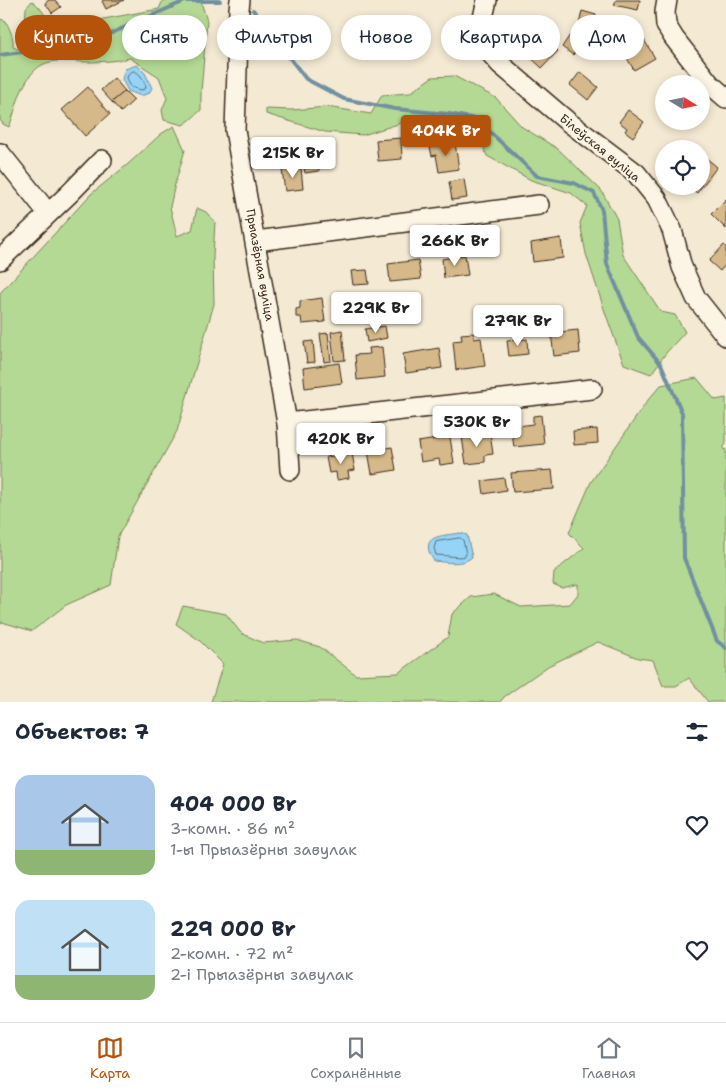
<!DOCTYPE html>
<html lang="ru">
<meta charset="utf-8">
<style>
:root{--surface:#fff;--page:#f2f2f3;--text:#1f2937;--muted:#747a83;--line:#e0e1e3;--accent:#b45309}
body{margin:0;font-family:"Shantell Sans",sans-serif;background:var(--page);color:var(--text);height:100vh;display:flex;flex-direction:column;font-size:19px;white-space:nowrap}
*{box-sizing:border-box;margin:0}
p{font-size:16px;color:var(--muted)}
.icon{flex:none;width:28px;height:28px;fill:none;stroke:currentColor;stroke-width:2;stroke-linecap:round;stroke-linejoin:round}
.map{position:relative;height:702px;overflow:hidden}
.sheet{display:flex;flex-direction:column;background:var(--surface);flex:1}
.sheet>*{flex:none}
.top-card{position:absolute;left:15px;top:15px;width:696px;height:45px;display:flex;gap:10px}
.needle{width:32px;rotate:100deg}
.buttons{position:absolute;left:655px;top:75px;display:grid;gap:10px}
.buttons a{display:grid;place-items:center;width:55px;height:55px;border-radius:50%;background:var(--surface);box-shadow:0 2px 8px #0003;font-size:25px}
.price{position:absolute;translate:-50% -42px;padding:0 11px;border-radius:5px;background:#fff;color:#222;font-size:16px;line-height:32px;filter:drop-shadow(0 1px 2px #0008)}
.price::after{content:'';position:absolute;left:50%;top:30px;width:15px;height:11px;margin-left:-8px;background:inherit;clip-path:polygon(0 0,100% 0,50% 100%)}
.price.selected{background:var(--accent);color:#fff}
ul{padding:0;list-style:none}
li{display:flex;align-items:center;gap:15px;height:125px;padding:0 15px}
li span{display:grid;place-items:center;flex:none;width:140px;height:100px;border-radius:15px;color:#555}
li>.icon{margin-inline-start:auto}
span .icon{width:60px;height:60px;fill:#fffc;stroke-width:1}
li b{font-size:21px}
h2{display:flex;justify-content:space-between;align-items:center;height:60px;padding:0 15px;font-size:21px}
.tag{padding:0 18px;border-radius:22px;background:var(--surface);box-shadow:0 2px 8px #0003;font-size:18px;line-height:45px}
.tag.selected{background:var(--accent);color:#fff}
.menu{display:flex;justify-content:space-around;align-items:center;height:70px;border-top:1px solid var(--line);background:var(--surface);font-size:14px;color:var(--muted)}
.menu a{display:grid;justify-items:center;gap:2px}
.menu .selected{color:var(--accent)}
.map>svg:first-child{display:block}
</style>
<div class="map">
<svg width="726" height="702" viewBox="0 0 726 702">
<rect width="100%" height="100%" fill="#f4e9d3"/>
<filter id="ink" filterUnits="userSpaceOnUse"><feTurbulence type="fractalNoise" baseFrequency=".02" numOctaves="2"/><feDisplacementMap in="SourceGraphic" scale="10" xChannelSelector="R" yChannelSelector="G"/><feConvolveMatrix kernelMatrix="1 2 1 2 8 2 1 2 1" color-interpolation-filters="sRGB"/></filter>
<g filter="url(#ink)">
<!-- green -->
<g fill="#b4d994" stroke="#788259">
<path d="M163 0H201V2L207 21 201 92V110L190 120 183 125 164 120 162 110 167 98 159 77 130 58C116 61 102 62 88 62 59 62 41 54 25 84 17 98 15 113 9 127L3 124 0 120V19L6 21C10 31 14 36 13 47L18 49 28 35 25 23 26 8 32 1C44 9 49 23 55 36L66 38 83 36 98 20 159 9Z"/>
<polygon points="454,76 496,98 522,127 558,149 601,190 617,219 623,255 661,312 675,315 685,332 666,353 651,374 624,364 606,315 586,254 580,223 587,206 571,193 531,180 487,156 476,129 457,124 414,119 363,135 325,132 266,114 266,109 292,110 327,107 371,114 382,95 410,93 432,77"/>
<polygon points="174,126 185,150 175,184 170,207 177,236 192,230 197,208 206,212 215,222 213,256 214,304 177,431 118,536 111,585 66,605 32,631 2,622 0,625 0,293 91,194 127,165 161,134"/>
<polygon points="697,378 715,400 726,398 726,443 723,449 726,450 726,702 708,702 689,678 676,686 663,686 653,660 638,658 598,642 548,666 504,697 500,702 211,702 223,664 199,640 176,624 183,606 226,614 241,633 263,643 297,640 320,647 356,675 398,673 448,637 452,614 471,597 494,594 521,607 570,604 578,594 578,584 562,588 553,584 554,572 584,548 569,533 591,482 648,400 661,385"/>
</g>
<!-- water -->
<g fill="#95d4f6" stroke="#7190a0">
<polygon points="137,65 145,73 152,88 149,93 141,96 128,91 122,79 125,69"/>
<path d="M460 533 467 535 472 557C462 566 445 562 434 561 417 535 442 536 460 533Z"/>
</g>
<g fill="none" stroke-linecap="round" stroke-linejoin="round">
<!-- shore -->
<g stroke="#5f6e74" stroke-width="1">
<path d="M134 71C141 73 143 80 146 86L145 89 141 90 131 87 127 78 129 73Z"/>
<polygon points="460,538 463,540 466,554 465,556 461,557 436,555 434,548 436,542"/>
</g>
<!-- stream -->
<g stroke="#7190a0" stroke-width="4">
<polyline points="253,10 306,79 344,99 395,109 449,114 476,119 537,176 574,183 594,193 602,210 607,264 638,337 661,364 682,413 684,558 717,641 726,648"/>
<polyline points="0,55 89,43 185,1 220,1"/>
</g>
</g>
<!-- building -->
<g fill="#d6b98a" stroke="#3b2a1e">
<polygon points="49,0 55,0 61,7 52,13 45,3"/>
<polygon points="104,0 124,0 106,9 102,1"/>
<polygon points="616,0 640,0 638,10 614,5"/>
<polygon points="582,11 596,15 594,28 579,25"/>
<polygon points="570,35 582,43 573,55 562,47"/>
<polygon points="641,35 655,58 634,70 624,53 632,49 629,43"/>
<polygon points="543,37 558,51 542,68 527,54"/>
<polygon points="580,72 598,87 588,100 570,85"/>
<polygon points="114,78 125,91 112,102 101,90"/>
<polygon points="88,87 110,114 85,136 62,110"/>
<polygon points="125,91 134,100 121,112 112,102"/>
<polygon points="628,110 644,122 633,137 625,131 627,128 619,122"/>
<polygon points="401,138 402,159 378,161 376,140"/>
<polygon points="455,143 459,169 439,172 436,155 432,156 430,147"/>
<polygon points="316,150 319,171 305,173 302,152"/>
<polygon points="706,158 717,167 697,193 688,186 701,186 701,164"/>
<polygon points="301,168 303,189 285,191 282,170"/>
<polygon points="464,179 467,198 452,200 449,182"/>
<polygon points="726,199 726,229 711,214"/>
<polygon points="561,238 563,258 533,262 531,243"/>
<polygon points="724,245 726,247 726,264 720,271 709,261"/>
<polygon points="465,255 468,275 444,278 442,259"/>
<polygon points="418,260 421,279 390,282 388,264"/>
<polygon points="367,270 369,284 353,285 351,271"/>
<polygon points="322,298 325,322 302,324 301,317 296,317 296,309 300,308 300,301"/>
<polygon points="354,305 356,320 346,321 344,306"/>
<polygon points="385,326 387,338 367,342 365,329"/>
<polygon points="342,330 345,360 334,361 331,332"/>
<polygon points="578,330 580,353 554,356 551,333"/>
<polygon points="328,333 331,361 324,362 320,334"/>
<polygon points="473,333 474,339 481,338 485,366 456,370 453,341 462,340 461,334"/>
<polygon points="527,339 528,354 509,356 507,341"/>
<polygon points="313,341 315,362 307,363 304,342"/>
<polygon points="382,347 385,377 357,380 355,355 370,354 369,348"/>
<polygon points="439,348 442,368 406,373 403,354"/>
<polygon points="339,363 342,383 305,388 303,368"/>
<polygon points="541,415 544,444 514,447 511,427 533,424 533,416"/>
<polygon points="597,429 598,443 574,445 573,431"/>
<polygon points="490,433 493,454 485,455 485,462 466,464 462,437"/>
<polygon points="450,437 454,463 440,465 439,459 421,462 418,442"/>
<polygon points="392,447 396,470 372,474 368,451"/>
<polygon points="352,453 355,470 348,471 349,478 337,480 336,472 329,473 326,457"/>
<polygon points="552,470 554,489 513,492 511,473"/>
<polygon points="504,478 506,490 484,494 482,481"/>
</g>
<g fill="none" stroke-linecap="round" stroke-linejoin="round">
<defs>
<g id="minor">
<polyline points="240,0 239,9 235,130 287,423 290,470"/>
<polyline points="487,0 482,22 482,34 486,48 500,64 567,121 636,173 657,199 672,230 682,267 696,298 726,336"/>
<polyline points="667,0 665,12 666,25 674,38 710,84 726,98"/>
<polyline points="0,153 48,213"/>
<polyline points="256,241 539,205"/>
<polyline points="0,260 69,194 102,160"/>
<polyline points="287,423 592,389"/>
</g>
</defs>
<!-- minor casing -->
<use href="#minor" stroke="#3b2a1e" stroke-width="22"/>
<!-- minor -->
<use href="#minor" stroke="#fcf5e5" stroke-width="19"/>
</g>
</g>
<g text-anchor="middle" dominant-baseline="central" stroke-width="4" stroke-linejoin="round" paint-order="stroke">
<!-- street labels -->
<g font-size="12" fill="#3b2a1e" stroke="#fcf5e5">
<text transform="translate(600 148) rotate(39)">Білеўская вуліца</text>
<text transform="translate(260 265) rotate(80)">Прыазёрная вуліца</text>
</g>
</g>
</svg>
<div class="buttons">
<a><svg class="needle" viewBox="-14 -14 28 28"><path d="M0-13l5 13h-10z" fill="#e53935"/><path d="M0 13l5-13h-10z" fill="#747a83"/></svg></a>
<a><svg class="icon" aria-label="locate" viewBox="0 0 24 24"><circle cx="12" cy="12" r="6"/><path d="M12 2v4M12 18v4M2 12h4M18 12h4"/></svg></a>
</div>
<b class="price selected" style="left:446px;top:157px">404K Br</b>
<b class="price" style="left:293px;top:179px">215K Br</b>
<b class="price" style="left:455px;top:267px">266K Br</b>
<b class="price" style="left:376px;top:334px">229K Br</b>
<b class="price" style="left:518px;top:347px">279K Br</b>
<b class="price" style="left:477px;top:448px">530K Br</b>
<b class="price" style="left:341px;top:465px">420K Br</b>
<div class="top-card">
<a class="tag selected">Купить</a>
<a class="tag">Снять</a>
<a class="tag">Фильтры</a>
<a class="tag">Новое</a>
<a class="tag">Квартира</a>
<a class="tag">Дом</a>
</div>
</div>
<section class="sheet">
<h2>Объектов: 7<svg class="icon" aria-label="filters" viewBox="0 0 24 24"><path d="M4 7h16M4 17h16"/><circle cx="9" cy="7" r="2"/><circle cx="15" cy="17" r="2"/></svg></h2>
<ul>
<li><span style="background:linear-gradient(#a9c7e8 75%,#8fb573 0)"><svg class="icon" aria-label="home" viewBox="0 0 24 24"><path d="M3 11l9-7 9 7M6 9v11h12V9"/></svg></span><div><b>404 000 Br</b><p>3-комн. · 86 m²</p><p>1-ы Прыазёрны завулак</p></div><svg class="icon" aria-label="heart" viewBox="0 0 24 24"><path d="M12 20l-8-8c-3-5 5-10 8-4 3-6 11-1 8 4z"/></svg></li>
<li><span style="background:linear-gradient(#bfe0f5 75%,#8fb573 0)"><svg class="icon" aria-label="home" viewBox="0 0 24 24"><path d="M3 11l9-7 9 7M6 9v11h12V9"/></svg></span><div><b>229 000 Br</b><p>2-комн. · 72 m²</p><p>2-і Прыазёрны завулак</p></div><svg class="icon" aria-label="heart" viewBox="0 0 24 24"><path d="M12 20l-8-8c-3-5 5-10 8-4 3-6 11-1 8 4z"/></svg></li>
</ul>
</section>
<nav class="menu">
<a class="selected"><svg class="icon" aria-label="map" viewBox="0 0 24 24"><path d="M3 6l6-2 6 2 6-2v14l-6 2-6-2-6 2zM9 4v14M15 6v14"/></svg>Карта</a>
<a><svg class="icon" aria-label="saved" viewBox="0 0 24 24"><path d="M7 4h10v16l-5-4-5 4z"/></svg>Сохранённые</a>
<a><svg class="icon" aria-label="home" viewBox="0 0 24 24"><path d="M3 11l9-7 9 7M6 9v11h12V9"/></svg>Главная</a>
</nav>
